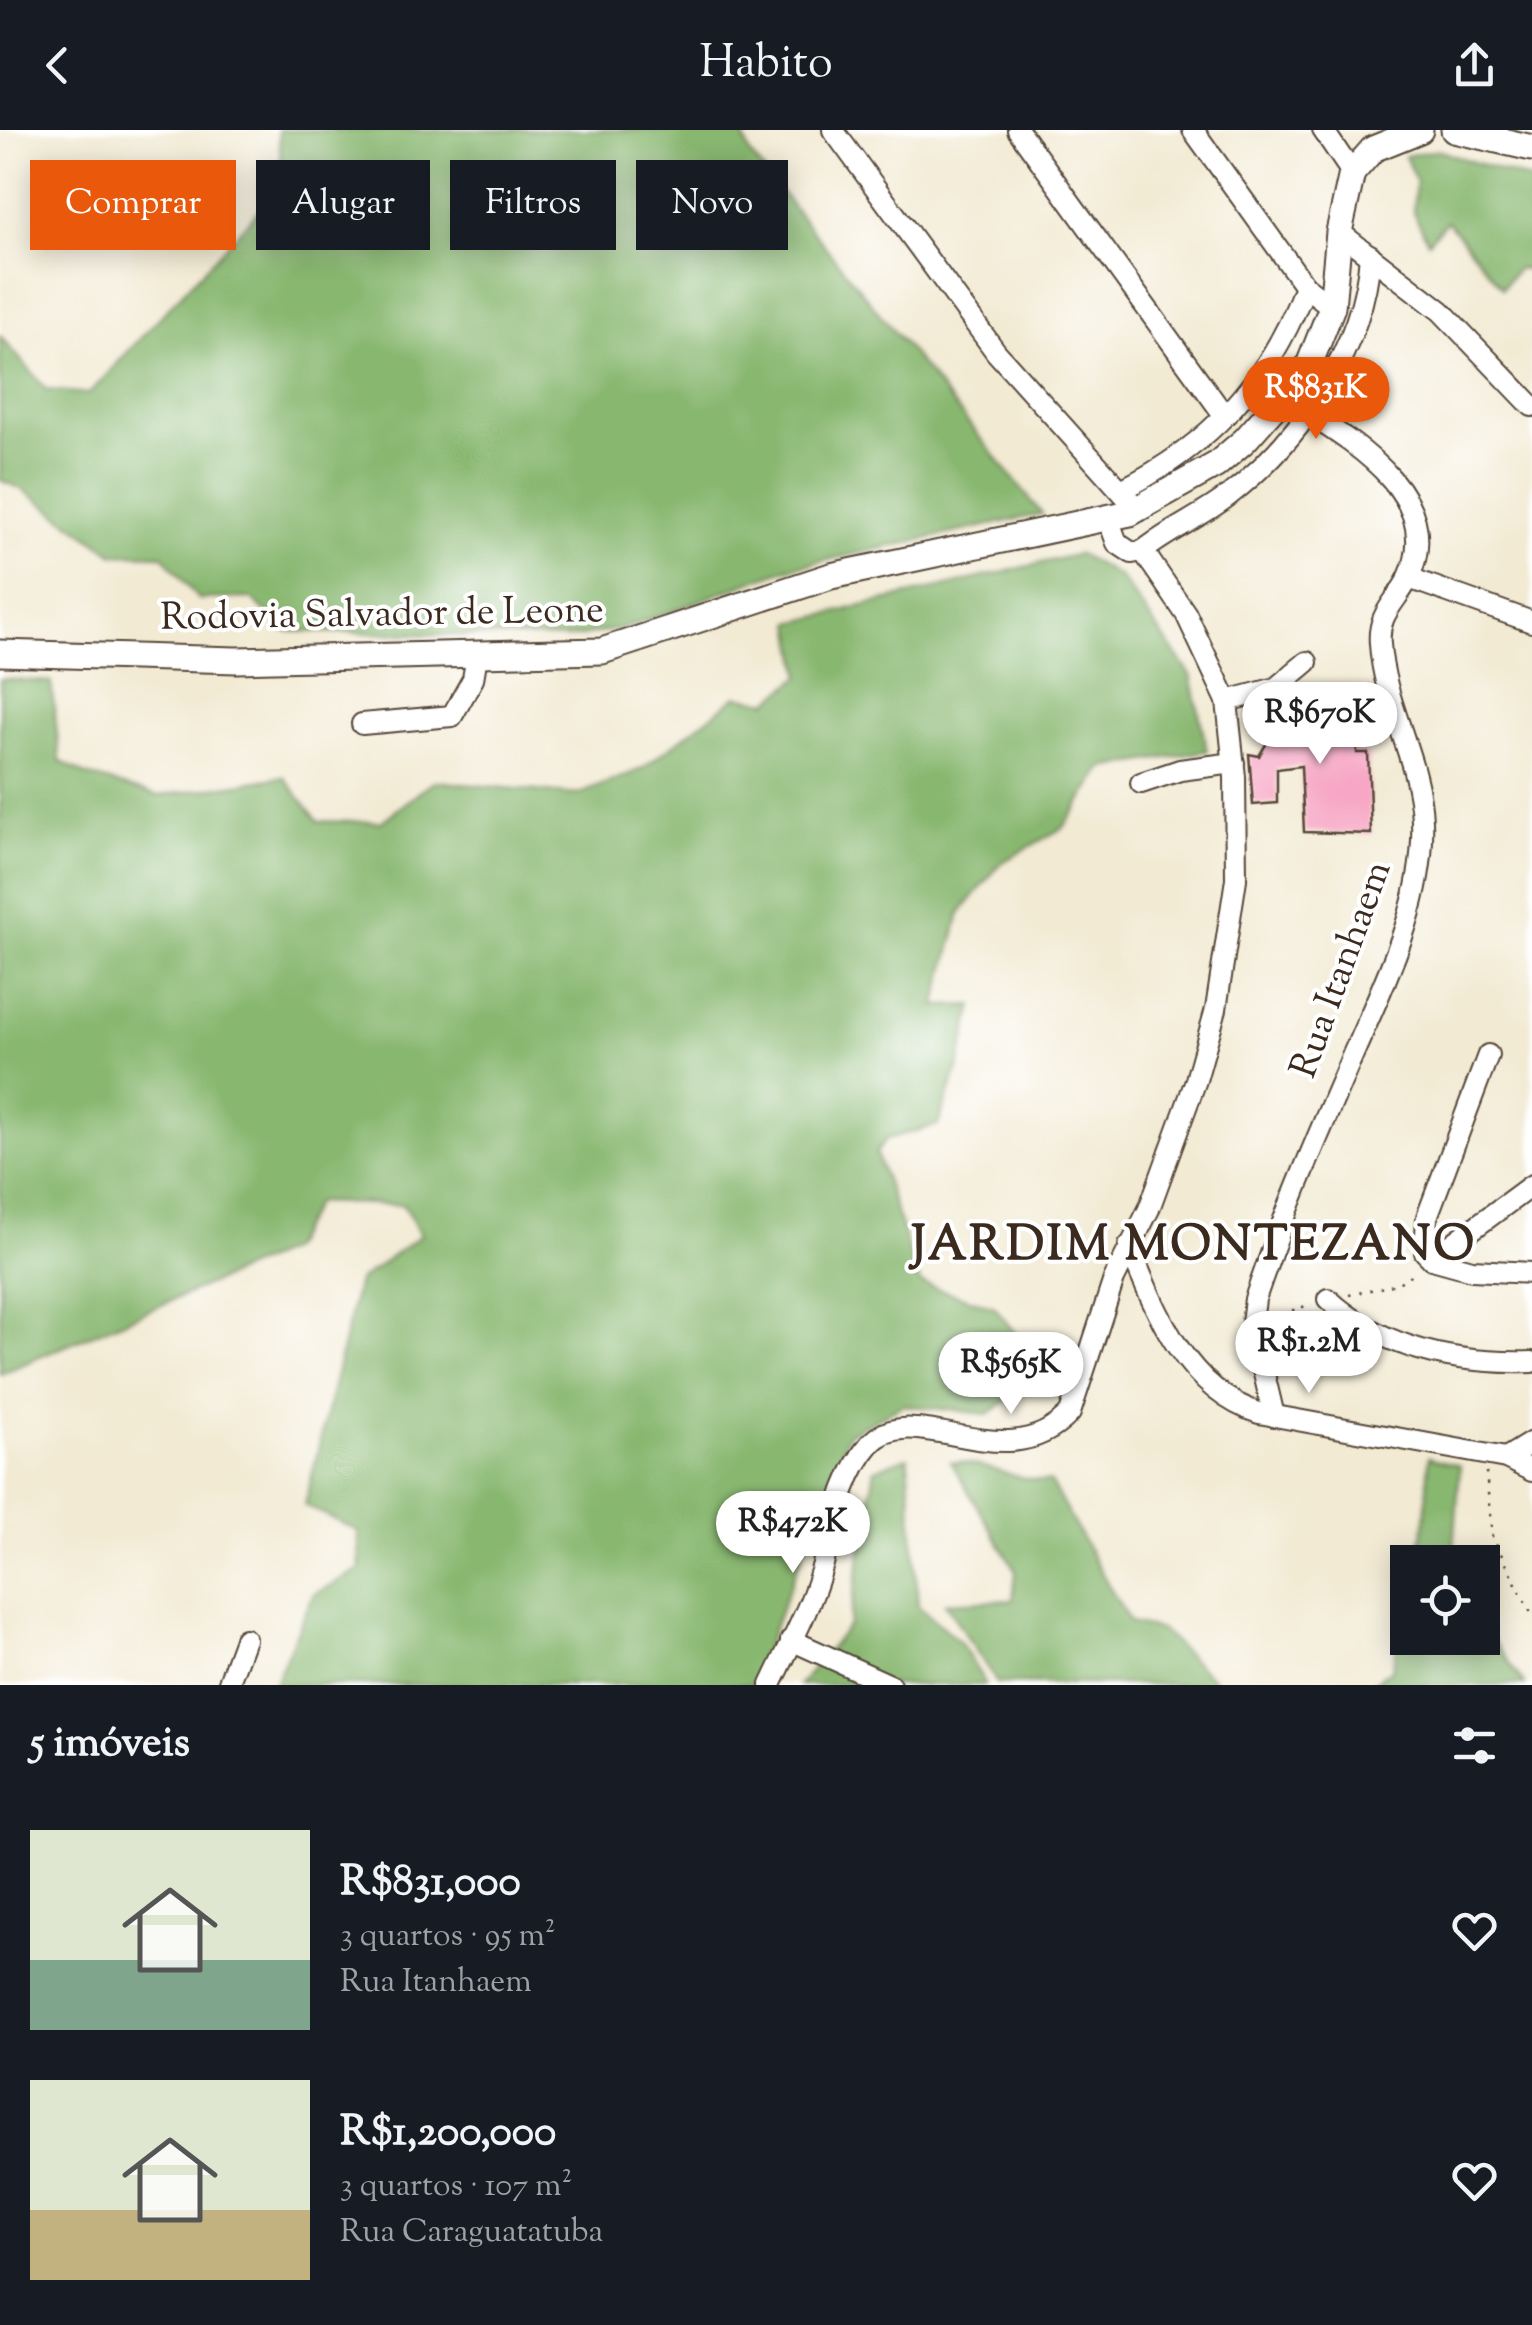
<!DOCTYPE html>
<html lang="pt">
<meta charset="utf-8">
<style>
:root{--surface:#171b24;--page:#242831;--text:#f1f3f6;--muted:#9ea1a6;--accent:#ea580c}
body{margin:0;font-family:"Sorts Mill Goudy",serif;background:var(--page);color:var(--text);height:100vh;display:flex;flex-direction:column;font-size:38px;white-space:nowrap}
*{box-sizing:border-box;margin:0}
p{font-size:32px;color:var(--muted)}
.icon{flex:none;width:55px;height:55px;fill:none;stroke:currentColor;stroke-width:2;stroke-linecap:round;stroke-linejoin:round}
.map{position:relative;height:1555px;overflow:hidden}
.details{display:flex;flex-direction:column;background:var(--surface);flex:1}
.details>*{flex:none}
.banner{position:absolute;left:30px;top:30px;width:1000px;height:90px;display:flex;gap:20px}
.buttons{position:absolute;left:1390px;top:1415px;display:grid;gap:20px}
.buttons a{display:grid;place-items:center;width:110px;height:110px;border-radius:0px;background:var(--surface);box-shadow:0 5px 25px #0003;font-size:50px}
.price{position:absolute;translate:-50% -85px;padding:0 22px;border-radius:35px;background:#fff;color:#222;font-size:32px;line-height:65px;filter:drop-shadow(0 2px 5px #0008)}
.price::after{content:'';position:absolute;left:50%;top:60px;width:30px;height:22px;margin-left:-15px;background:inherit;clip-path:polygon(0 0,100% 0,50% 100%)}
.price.on{background:var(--accent);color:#fff}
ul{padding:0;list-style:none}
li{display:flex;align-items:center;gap:30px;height:250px;padding:0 30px}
li span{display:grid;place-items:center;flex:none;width:280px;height:200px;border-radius:0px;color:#555}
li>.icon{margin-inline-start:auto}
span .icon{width:120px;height:120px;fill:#fffc;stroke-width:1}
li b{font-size:42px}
h2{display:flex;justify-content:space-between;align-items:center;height:120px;padding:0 30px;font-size:42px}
.pill{padding:0 35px;border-radius:0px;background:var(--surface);box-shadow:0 5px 25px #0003;font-size:35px;line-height:90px}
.pill.on{background:var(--accent);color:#fff}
header{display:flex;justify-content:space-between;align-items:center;height:130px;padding:0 30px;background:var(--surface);font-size:45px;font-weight:600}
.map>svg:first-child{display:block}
</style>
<header><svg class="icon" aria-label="back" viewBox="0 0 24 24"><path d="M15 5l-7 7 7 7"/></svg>Habito<svg class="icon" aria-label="share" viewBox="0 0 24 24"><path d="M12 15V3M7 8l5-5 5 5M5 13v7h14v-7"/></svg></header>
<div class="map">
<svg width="1532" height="1555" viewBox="0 0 1532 1555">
<rect width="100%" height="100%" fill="#fff"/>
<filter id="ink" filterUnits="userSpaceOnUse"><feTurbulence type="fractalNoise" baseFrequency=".01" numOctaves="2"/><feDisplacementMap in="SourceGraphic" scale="20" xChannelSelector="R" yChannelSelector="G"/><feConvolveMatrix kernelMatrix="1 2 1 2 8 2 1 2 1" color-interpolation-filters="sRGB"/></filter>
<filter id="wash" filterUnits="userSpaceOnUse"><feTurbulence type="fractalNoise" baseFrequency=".0048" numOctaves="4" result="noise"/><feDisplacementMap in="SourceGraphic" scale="40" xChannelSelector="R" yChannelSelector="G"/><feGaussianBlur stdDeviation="2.25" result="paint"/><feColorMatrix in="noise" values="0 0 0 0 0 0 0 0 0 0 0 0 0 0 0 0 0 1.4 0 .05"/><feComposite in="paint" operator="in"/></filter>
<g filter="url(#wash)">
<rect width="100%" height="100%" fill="#f2ead3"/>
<!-- forest -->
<g fill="#88b770" stroke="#627047" stroke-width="2.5">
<polygon points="278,0 741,0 750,24 1042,384 785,439 626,498 569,508 286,501 251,468 198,469 163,425 114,424 22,359 0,350 0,206 47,260 89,264 284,53"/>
<polygon points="1437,20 1532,51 1532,140 1518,138 1502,158 1447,91 1428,111 1413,81 1416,52 1405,26"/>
<polygon points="1079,424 1120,447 1191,545 1207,621 1103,638 1064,697 1001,733 960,783 936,876 973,875 959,936 938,995 886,1009 876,1023 920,1153 995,1177 1020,1210 1022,1260 988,1284 903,1275 848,1304 752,1555 274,1555 313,1465 360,1439 358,1401 305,1375 358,1151 421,1105 403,1075 316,1072 289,1120 0,1244 0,549 51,552 60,631 86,645 158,666 284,647 318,691 381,692 434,651 578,665 642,639 737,566 768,572 801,546 792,493"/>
<polygon points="908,1327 918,1476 960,1512 986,1555 799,1555 849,1495 875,1339"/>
<polygon points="1429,1327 1460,1336 1453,1432 1416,1432 1425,1391"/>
<path d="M951 1332C987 1332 1014 1351 1050 1352L1130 1493 1161 1500 1219 1555 997 1553 945 1473 1013 1470 1016 1441Z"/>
<polygon points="1407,1469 1408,1508 1482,1508 1483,1496 1525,1555 1370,1555 1392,1539"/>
</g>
<g id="blocks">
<!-- building -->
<polygon fill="#f7a7c5" points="1355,565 1357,623 1368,623 1371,704 1304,702 1301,636 1277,639 1277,673 1253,675 1249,624 1259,626 1279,593 1300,611 1299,566"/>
</g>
</g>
<g filter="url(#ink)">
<use href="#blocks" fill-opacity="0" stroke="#564739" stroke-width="2.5"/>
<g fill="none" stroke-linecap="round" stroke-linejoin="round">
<defs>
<g id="minor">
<polyline points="833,0 996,222 1138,380"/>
<polyline points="1018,0 1224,285"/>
<polyline points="1193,0 1305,156 1332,177"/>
<polyline points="1323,0 1352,43"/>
<polyline points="1339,102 1441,181 1532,276"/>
<path d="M1121 360C1210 316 1271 250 1305 156"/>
<path d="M1143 421C1169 400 1201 387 1228 366 1300 311 1364 217 1370 125"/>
<polyline points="1409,448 1532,492"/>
<polyline points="1227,571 1276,558 1307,532"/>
<polyline points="362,594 452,586 473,549 477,525"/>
<polyline points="1141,653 1180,640 1234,633"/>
<polyline points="1488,925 1427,1087 1425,1122 1432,1129 1532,1055"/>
<path d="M1129 1116C1155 1180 1186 1260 1259 1283L1506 1328 1532 1341"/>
<polyline points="1432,1129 1472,1140 1532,1143"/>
<path d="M1328 1169C1383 1220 1459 1234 1532 1232"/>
<path d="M1274 1286 1252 1193 1255 1169C1281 1092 1313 1017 1345 943 1378 864 1426 778 1422 691 1420 629 1384 576 1380 514 1377 483 1397 472 1409 447 1444 370 1361 317 1307 283"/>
<polyline points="1506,1328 1532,1312"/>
<polyline points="791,1510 890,1555"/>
<polyline points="228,1555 245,1509"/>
<path d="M771 1555C785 1525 801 1495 813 1464 832 1418 836 1353 870 1314 912 1266 1007 1352 1070 1283L1114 1149 1149 1079 1196 950 1216 879 1236 749 1235 647 1227 571 1186 484 1143 421 1132 423 1117 413 1109 391"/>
</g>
<g id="major">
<polyline points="1454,0 1532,18"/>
<polyline points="0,523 236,530 602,521 831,446 1130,383 1216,335 1245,310 1307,240 1332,177 1339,102 1352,43 1373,19 1420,0"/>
</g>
</defs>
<!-- minor casing -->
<use href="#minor" stroke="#564739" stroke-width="24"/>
<!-- major casing -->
<use href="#major" stroke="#564739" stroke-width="29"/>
<!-- path -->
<g stroke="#564739" stroke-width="2.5" stroke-dasharray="2.5 8" stroke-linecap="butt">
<polyline points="1349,1165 1397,1154 1416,1141"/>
<polyline points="1272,1187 1312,1174"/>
<polyline points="1486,1342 1492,1406 1532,1485"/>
</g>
<!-- minor -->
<use href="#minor" stroke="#fff" stroke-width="20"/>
<!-- major -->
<use href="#major" stroke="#fff" stroke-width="25"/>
</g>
</g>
<g text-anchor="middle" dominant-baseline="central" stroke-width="8" stroke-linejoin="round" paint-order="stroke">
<!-- street labels -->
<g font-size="38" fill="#3b2a1e" stroke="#fff">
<text transform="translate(382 486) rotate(-1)">Rodovia Salvador de Leone</text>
<text transform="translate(1343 840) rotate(-70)">Rua Itanhaem</text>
</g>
<!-- district labels -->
<g font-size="48" font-weight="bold" letter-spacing="2.5" fill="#3b2a1e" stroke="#fff">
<text x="1194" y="1117">JARDIM MONTEZANO</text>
</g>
</g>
</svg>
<div class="buttons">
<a><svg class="icon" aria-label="locate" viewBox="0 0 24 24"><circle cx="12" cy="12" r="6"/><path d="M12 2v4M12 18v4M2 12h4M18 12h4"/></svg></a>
</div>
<b class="price on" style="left:1316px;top:312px">R$831K</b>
<b class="price" style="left:1320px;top:637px">R$670K</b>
<b class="price" style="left:1309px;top:1266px">R$1.2M</b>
<b class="price" style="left:1011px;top:1287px">R$565K</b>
<b class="price" style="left:793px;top:1446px">R$472K</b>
<div class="banner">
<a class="pill on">Comprar</a>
<a class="pill">Alugar</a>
<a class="pill">Filtros</a>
<a class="pill">Novo</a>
</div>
</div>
<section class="details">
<h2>5 imóveis<svg class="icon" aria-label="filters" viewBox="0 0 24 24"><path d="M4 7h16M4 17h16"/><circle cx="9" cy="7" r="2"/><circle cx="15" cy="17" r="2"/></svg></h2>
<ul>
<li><span style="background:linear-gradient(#dfe7d0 65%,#7fa58c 0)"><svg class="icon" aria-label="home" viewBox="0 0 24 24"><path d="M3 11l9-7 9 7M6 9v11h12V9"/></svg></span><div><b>R$831,000</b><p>3 quartos · 95 m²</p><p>Rua Itanhaem</p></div><svg class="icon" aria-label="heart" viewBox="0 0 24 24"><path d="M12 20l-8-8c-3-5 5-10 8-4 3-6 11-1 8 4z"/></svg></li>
<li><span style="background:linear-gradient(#dfe7d0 65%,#c2b280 0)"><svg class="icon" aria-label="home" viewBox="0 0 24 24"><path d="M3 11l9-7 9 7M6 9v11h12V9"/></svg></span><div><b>R$1,200,000</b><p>3 quartos · 107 m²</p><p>Rua Caraguatatuba</p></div><svg class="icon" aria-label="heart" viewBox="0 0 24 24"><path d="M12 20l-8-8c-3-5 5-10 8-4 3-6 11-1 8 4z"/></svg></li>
</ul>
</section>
